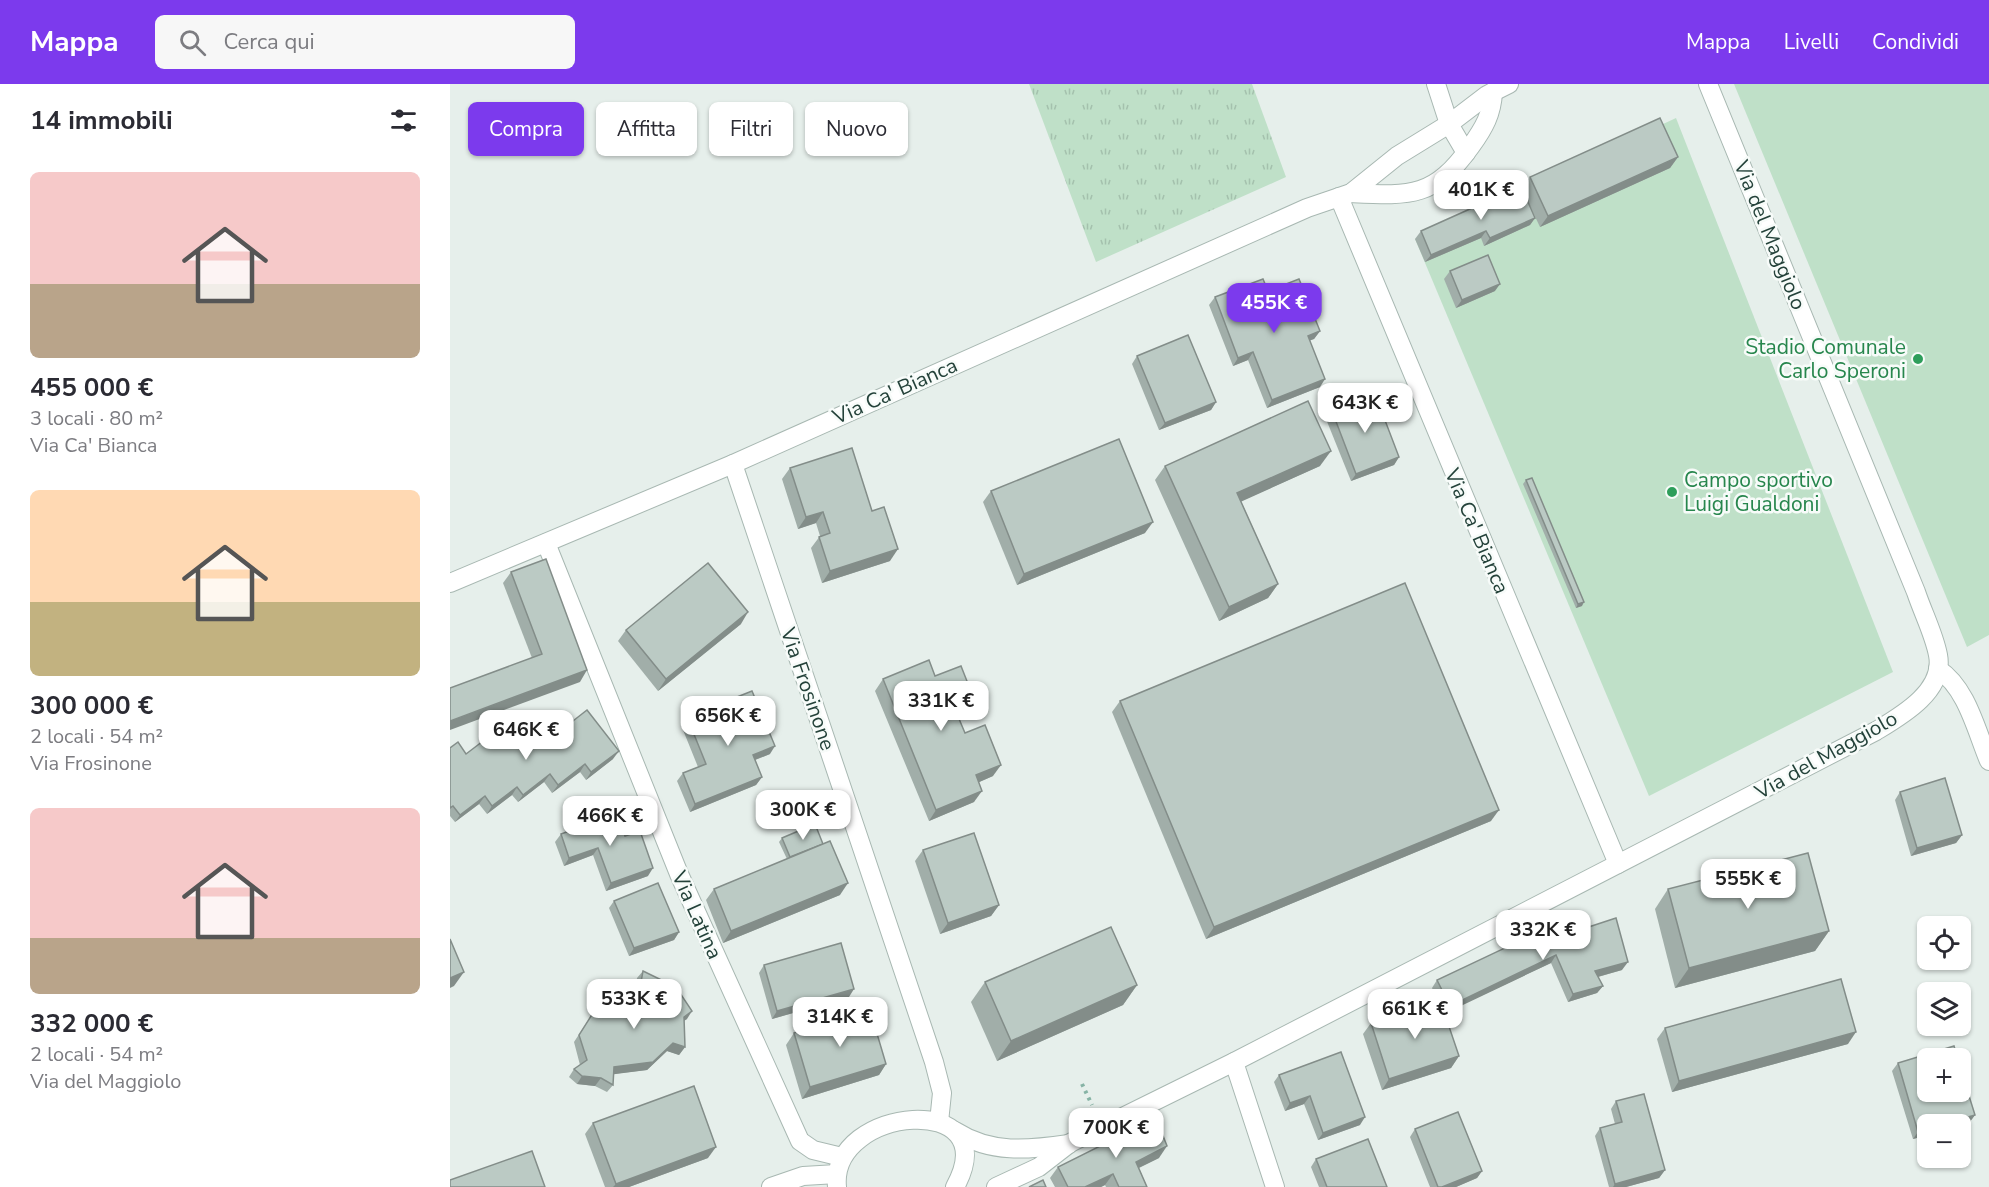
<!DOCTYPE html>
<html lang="it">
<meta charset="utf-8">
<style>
:root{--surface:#fff;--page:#f7f7f7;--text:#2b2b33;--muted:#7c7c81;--accent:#7c3aed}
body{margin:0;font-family:"Nunito Sans",sans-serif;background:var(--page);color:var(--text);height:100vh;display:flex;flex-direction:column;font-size:22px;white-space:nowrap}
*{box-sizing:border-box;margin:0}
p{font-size:20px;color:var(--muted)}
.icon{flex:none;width:33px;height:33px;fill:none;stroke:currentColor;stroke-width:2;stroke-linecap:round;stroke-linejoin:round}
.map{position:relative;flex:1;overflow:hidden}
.panel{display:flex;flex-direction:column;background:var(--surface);width:450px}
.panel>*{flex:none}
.hud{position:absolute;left:18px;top:18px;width:570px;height:54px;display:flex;gap:12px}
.fabs{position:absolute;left:1467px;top:832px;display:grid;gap:12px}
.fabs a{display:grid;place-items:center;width:54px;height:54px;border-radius:9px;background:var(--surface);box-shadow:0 2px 4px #0004;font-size:30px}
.price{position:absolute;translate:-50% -51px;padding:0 14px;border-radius:12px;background:#fff;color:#222;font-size:20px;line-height:39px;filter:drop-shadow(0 2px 3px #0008)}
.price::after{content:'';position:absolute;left:50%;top:36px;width:18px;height:14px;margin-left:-9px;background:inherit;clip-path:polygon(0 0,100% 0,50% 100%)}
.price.selected{background:var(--accent);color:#fff}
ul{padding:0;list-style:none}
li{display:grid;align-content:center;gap:12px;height:318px;padding:0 30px}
li span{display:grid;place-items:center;height:186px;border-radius:9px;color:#555}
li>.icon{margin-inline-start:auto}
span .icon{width:108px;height:108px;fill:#fffc;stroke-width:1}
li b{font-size:26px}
h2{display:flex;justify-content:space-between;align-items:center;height:72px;padding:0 30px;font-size:26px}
.pill{padding:0 21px;border-radius:9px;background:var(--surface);box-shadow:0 2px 4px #0004;font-size:21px;line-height:54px}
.pill.selected{background:var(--accent);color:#fff}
header{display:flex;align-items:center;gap:36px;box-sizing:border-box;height:84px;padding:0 30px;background:var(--accent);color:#fff}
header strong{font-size:28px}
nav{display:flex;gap:33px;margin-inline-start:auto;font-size:21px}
.search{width:420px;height:54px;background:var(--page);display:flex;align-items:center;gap:15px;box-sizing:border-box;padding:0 21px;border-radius:9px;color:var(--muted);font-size:22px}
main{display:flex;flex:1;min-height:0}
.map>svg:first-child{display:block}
</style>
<header>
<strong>Mappa</strong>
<div class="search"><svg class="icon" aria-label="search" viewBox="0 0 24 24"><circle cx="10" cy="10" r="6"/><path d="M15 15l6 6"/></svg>Cerca qui</div>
<nav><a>Mappa</a><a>Livelli</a><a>Condividi</a></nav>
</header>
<main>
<section class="panel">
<h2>14 immobili<svg class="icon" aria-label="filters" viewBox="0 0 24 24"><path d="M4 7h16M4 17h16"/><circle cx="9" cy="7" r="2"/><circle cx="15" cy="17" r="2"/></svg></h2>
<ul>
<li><span style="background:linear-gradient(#f6c9c9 60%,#b9a48a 0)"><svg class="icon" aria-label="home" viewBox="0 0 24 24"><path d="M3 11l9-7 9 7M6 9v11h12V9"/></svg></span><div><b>455 000 €</b><p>3 locali · 80 m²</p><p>Via Ca' Bianca</p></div></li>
<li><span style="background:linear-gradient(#ffd9b3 60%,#c2b280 0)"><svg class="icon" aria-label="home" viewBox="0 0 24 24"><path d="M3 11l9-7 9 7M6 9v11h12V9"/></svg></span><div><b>300 000 €</b><p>2 locali · 54 m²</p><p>Via Frosinone</p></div></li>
<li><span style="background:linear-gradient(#f6c9c9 70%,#b9a48a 0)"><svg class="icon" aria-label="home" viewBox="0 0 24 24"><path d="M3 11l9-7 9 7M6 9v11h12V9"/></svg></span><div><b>332 000 €</b><p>2 locali · 54 m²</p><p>Via del Maggiolo</p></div></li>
</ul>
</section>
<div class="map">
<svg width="1539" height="1103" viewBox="0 0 1539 1103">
<defs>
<pattern id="grass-tufts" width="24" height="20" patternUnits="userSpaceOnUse" patternTransform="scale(1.5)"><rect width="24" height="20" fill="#bfe0c8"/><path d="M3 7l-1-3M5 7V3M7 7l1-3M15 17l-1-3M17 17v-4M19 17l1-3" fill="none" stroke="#a4c1ad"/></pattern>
</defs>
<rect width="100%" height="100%" fill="#e6efeb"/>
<!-- grass -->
<polygon fill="url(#grass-tufts)" points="579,0 802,0 836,93 646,178"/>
<!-- pitch -->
<g fill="#bfe0c8">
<polygon points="1284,0 1539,0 1539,551 1517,563"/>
<polygon points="1226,34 1443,588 1199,712 965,155"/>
</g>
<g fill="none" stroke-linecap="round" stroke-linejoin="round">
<defs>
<g id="minor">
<polyline points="986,0 999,40 1016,69"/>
<path d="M901 109C961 112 984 114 1021 62 1034 44 1042 30 1043 8"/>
<polyline points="889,113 1168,780"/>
<polyline points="283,380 484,978 492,1009 489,1038"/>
<polyline points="96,459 229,790 350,1057 363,1066 392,1073"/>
<polyline points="0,499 283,380 857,124 901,109 947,72 999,40 1037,11 1059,0"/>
<path d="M1488 585C1517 604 1526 646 1539 677"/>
<polyline points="784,978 825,1103"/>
<path d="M505 1047C541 1070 578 1066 619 1060"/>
<polyline points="321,1103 353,1092 387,1090"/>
<path d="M387 1103C379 1021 558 1006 505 1103"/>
<path d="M546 1103 589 1083 620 1059 784 978 1426 647C1451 632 1495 607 1488 571 1484 550 1473 529 1466 508L1258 0"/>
</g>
</defs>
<!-- minor casing -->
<use href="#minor" stroke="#a8b8b2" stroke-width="20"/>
<!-- path -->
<polyline stroke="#86b3a5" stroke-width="4" stroke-dasharray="3 4.5" stroke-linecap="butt" points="632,1000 642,1021"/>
<!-- minor -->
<use href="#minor" stroke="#fff" stroke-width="18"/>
</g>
<!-- wall -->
<g fill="#a1aea9">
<polygon points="1228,73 1220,84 1090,143 1072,105 1080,93"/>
<polygon points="1085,134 1080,141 1034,162 1031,154 975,178 965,155 971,147"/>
<polygon points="1000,187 1045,207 1006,224 994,195"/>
<polygon points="818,207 870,247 864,255 860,256 870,303 817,324 798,276 783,282 759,221 765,213"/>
<polygon points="687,272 766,318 761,326 709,346 682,280"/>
<polygon points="882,327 949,373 944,381 901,397 876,335"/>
<polygon points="715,382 870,382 791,417 828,500 818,514 769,537 705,396"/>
<polygon points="340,384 422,427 440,477 372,499 361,464 370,452 366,439 348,445 332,395"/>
<polygon points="1076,396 1132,522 1126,524 1073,400"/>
<polygon points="541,407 695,449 567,501 533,418"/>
<polygon points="61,488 130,598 82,574 53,499"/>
<polygon points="291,540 208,607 168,557 176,546"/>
<polygon points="485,592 516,626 507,629 515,649 543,692 529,698 524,718 479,737 425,607 433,595"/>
<polygon points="670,617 1041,737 756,855 662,628"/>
<polygon points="237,633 320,670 305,676 312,693 306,701 240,728 227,697 233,689 248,683 231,641"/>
<polygon points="114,644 163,675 136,696 130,688 102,709 94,698 68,718 62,711 37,730 29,720 5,738 0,732 0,664 16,670"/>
<polygon points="1450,708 1512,751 1506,759 1461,772 1445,716"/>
<polygon points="111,750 175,752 198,792 156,807 143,771 114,782 105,758"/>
<polygon points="332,754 390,811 273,859 256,816 264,805 337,775 329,758"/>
<polygon points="473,766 549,821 541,832 490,850 465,777"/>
<polygon points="1218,805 1379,847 1365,867 1225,904 1205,825"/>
<polygon points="164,817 229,848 224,856 179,872 159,824"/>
<polygon points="1099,856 1172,886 1148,893 1153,902 1147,909 1118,918 1101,879 994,929 1009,972 1001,984 932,1006 913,950 921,939 988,916 982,904 987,896"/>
<polygon points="314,881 399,913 322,935 309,889"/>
<polygon points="193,887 237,935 234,937 235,963 229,971 217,967 197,986 163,990 163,1001 157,1008 145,1002 127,1000 119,993 124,985 130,981 124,958 143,929 173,926 171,917 177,909 185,909 187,894"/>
<polygon points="535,898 687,901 673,921 547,977 521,918"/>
<polygon points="1215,944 1398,960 1222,1008 1207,955"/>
<polygon points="344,949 436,980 429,991 352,1015 336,961"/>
<polygon points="1448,979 1525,1031 1519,1039 1478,1041 1478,1051 1463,1055 1442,987"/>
<polygon points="829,991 910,1041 868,1056 854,1020 835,1027 824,998"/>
<polygon points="1166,1017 1215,1086 1209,1094 1176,1103 1159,1103 1145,1052 1150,1044 1165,1040 1161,1025"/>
<polygon points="143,1039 258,1074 179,1103 155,1103 135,1050"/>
<polygon points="965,1045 1032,1087 1027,1094 1006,1103 980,1103 960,1053"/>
<polygon points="709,1074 689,1084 697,1103 656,1103 655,1101 651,1103 605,1103 600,1094 608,1083"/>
<polygon points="866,1075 937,1103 869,1103 861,1083"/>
</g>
<!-- shaded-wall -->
<g fill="#838d89">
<polygon points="1228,73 1220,84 1090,143 1098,132"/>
<polygon points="1085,134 1080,141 1034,162 1040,154"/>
<polygon points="1036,147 1031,154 975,178 981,171"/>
<polygon points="1050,200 1045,207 1006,224 1012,216"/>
<polygon points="870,247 864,255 853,259 858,252"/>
<polygon points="803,268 798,276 783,282 788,274"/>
<polygon points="875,295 870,303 817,324 822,316"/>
<polygon points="766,318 761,326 709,346 715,339"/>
<polygon points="881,367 870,382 777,424 787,409"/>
<polygon points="949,373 944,381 901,397 906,390"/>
<polygon points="373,428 366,439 348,445 356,433"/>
<polygon points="703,438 695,449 567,501 574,490"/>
<polygon points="448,465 440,477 372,499 380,487"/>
<polygon points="828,500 818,514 769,537 779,523"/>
<polygon points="1134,518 1132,522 1126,524 1128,520"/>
<polygon points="298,528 291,540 208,607 216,595"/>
<polygon points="137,586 130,598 0,646 0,637"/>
<polygon points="524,615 516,626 496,634 504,623"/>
<polygon points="325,662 320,670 297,679 303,671"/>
<polygon points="169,667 163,675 136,696 141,688"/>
<polygon points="135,680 130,688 102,709 108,701"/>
<polygon points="551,681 543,692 518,703 526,691"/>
<polygon points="100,690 94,698 68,718 73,711"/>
<polygon points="312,693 306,701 240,728 245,720"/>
<polygon points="67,703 62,711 37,730 42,722"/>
<polygon points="532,707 524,718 479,737 486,726"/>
<polygon points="35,712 29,720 5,738 10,731"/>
<polygon points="1049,726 1041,737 756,855 764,843"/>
<polygon points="1512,751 1506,759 1461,772 1467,764"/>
<polygon points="148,764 143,771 114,782 119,774"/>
<polygon points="203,784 198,792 156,807 161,799"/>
<polygon points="398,799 390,811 273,859 281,847"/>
<polygon points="549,821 541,832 490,850 498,839"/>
<polygon points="1379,847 1365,867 1225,904 1239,884"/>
<polygon points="229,848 224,856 179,872 184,864"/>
<polygon points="1106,871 1101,879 994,930 1000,922"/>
<polygon points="1178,878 1172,886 1140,895 1145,887"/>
<polygon points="14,888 4,902 0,904 0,894"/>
<polygon points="687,901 673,921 547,977 561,957"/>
<polygon points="1153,902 1147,909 1118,918 1123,910"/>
<polygon points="404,905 399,913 322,935 327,927"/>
<polygon points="242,927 237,935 228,940 234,933"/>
<polygon points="1406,948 1398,960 1222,1008 1229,997"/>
<polygon points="223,959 235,963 229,971 217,967 197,986 158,991 164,983"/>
<polygon points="1009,972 1001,984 932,1006 939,995"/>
<polygon points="436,980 429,991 352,1015 360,1003"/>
<polygon points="132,992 151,994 145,1002 127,1000"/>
<polygon points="860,1012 854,1020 835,1027 840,1019"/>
<polygon points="1525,1031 1519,1039 1510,1042 1491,1041"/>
<polygon points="915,1033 910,1041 868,1056 873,1049"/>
<polygon points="1478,1045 1478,1051 1463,1055 1468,1048"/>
<polygon points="717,1062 709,1074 678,1089 686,1078"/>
<polygon points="266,1063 258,1074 179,1103 163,1103 166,1100"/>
<polygon points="1215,1086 1209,1094 1176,1103 1163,1103 1165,1100"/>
<polygon points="1032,1087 1027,1094 1006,1103 992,1103"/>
<polygon points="663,1090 655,1101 651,1103 635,1103"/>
</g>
<!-- building -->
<g fill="#bbcac4" stroke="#838d89" stroke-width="1.5">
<polygon points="1210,34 1228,73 1098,132 1080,93"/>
<polygon points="1071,102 1085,134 1040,154 1036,147 981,171 971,147"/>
<polygon points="1038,171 1050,200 1012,216 1000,187"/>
<polygon points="813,195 818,207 849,195 870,247 858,252 875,295 822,316 803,268 788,274 765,213"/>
<polygon points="738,251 766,318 715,339 687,272"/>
<polygon points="925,310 949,373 906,390 882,327"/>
<polygon points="858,317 881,367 787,409 828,500 779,523 715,382"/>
<polygon points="669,355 703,438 574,490 541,407"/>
<polygon points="402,364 422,427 434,423 448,465 380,487 369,453 380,449 373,428 356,433 340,384"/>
<polygon points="1082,394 1134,518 1128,520 1076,396"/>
<polygon points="96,475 137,586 0,637 0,604 92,570 61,488"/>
<polygon points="258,479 298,528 216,595 176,546"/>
<polygon points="955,499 1049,726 764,843 670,617"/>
<polygon points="479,576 485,592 511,582 524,615 504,623 515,649 535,641 551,681 526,691 532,707 486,726 433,595"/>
<polygon points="302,607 325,662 303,671 312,693 245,720 233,689 256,680 237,633"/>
<polygon points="137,626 169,667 141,688 135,680 108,701 100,690 73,711 67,703 42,722 35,712 10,731 3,722 0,724 0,664 8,658 16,670 41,651 50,662 73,644 80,653 106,634 114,644"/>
<polygon points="1495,694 1512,751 1467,764 1450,708"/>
<polygon points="167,730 175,752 190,747 203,784 161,799 148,764 119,774 111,750"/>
<polygon points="365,740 373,760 340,773 332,754"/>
<polygon points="524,749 549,821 498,839 473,766"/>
<polygon points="380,757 398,799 281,847 264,805"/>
<polygon points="1358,769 1379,847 1239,884 1218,805"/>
<polygon points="208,799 229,848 184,864 164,817"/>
<polygon points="1166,834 1178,878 1145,887 1153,902 1123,910 1106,871 1000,922 987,896 1093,846 1099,856"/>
<polygon points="661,843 687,901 561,957 535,898"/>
<polygon points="0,855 14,888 0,894"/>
<polygon points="391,859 404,905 327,927 314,881"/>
<polygon points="193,887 226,903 242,927 234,933 235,963 223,959 203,978 164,983 163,1001 151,994 132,992 124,985 137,976 129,951 143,929 179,925 177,909 189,909"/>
<polygon points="1391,895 1406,948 1229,997 1215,944"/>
<polygon points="990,916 1009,972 939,995 921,939"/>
<polygon points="420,926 436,980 360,1003 344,949"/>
<polygon points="1504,962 1508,975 1478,975 1478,1008 1510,1008 1510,983 1525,1031 1491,1041 1478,1041 1478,1045 1468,1048 1448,979"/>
<polygon points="891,968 915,1033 873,1049 860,1012 840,1019 829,991"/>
<polygon points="244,1002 266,1063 166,1100 143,1039"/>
<polygon points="1194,1010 1215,1086 1165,1100 1150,1044 1172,1038 1166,1017"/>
<polygon points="1008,1028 1032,1087 992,1103 988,1103 965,1045"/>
<polygon points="706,1034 717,1062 686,1078 697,1103 669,1103 663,1090 635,1103 618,1103 608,1083"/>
<polygon points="918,1055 937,1103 877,1103 866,1075"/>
<polygon points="82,1067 95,1103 0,1103 0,1096"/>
<polygon points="593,1096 596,1103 579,1103"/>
</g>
<!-- markers -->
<g fill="#2e9e5b" stroke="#f7fbf9" stroke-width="2">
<circle cx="1468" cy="275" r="6"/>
<circle cx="1222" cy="408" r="6"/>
</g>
<g text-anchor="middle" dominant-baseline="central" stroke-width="5" stroke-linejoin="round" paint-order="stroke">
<!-- street labels -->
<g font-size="21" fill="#24423a" stroke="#f7fbf9">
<text transform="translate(1320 151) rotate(68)">Via del Maggiolo</text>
<text transform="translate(445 307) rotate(-24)">Via Ca' Bianca</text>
<text transform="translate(1027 447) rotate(67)">Via Ca' Bianca</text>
<text transform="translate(358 605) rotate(71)">Via Frosinone</text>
<text transform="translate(1376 671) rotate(-29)">Via del Maggiolo</text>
<text transform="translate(247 831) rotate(66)">Via Latina</text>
</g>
<!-- leisure labels -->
<g font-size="21" fill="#27864d" stroke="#f7fbf9" text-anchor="end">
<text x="1456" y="263">Stadio Comunale<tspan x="1456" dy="24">Carlo Speroni</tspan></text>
<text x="1234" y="396" text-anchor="start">Campo sportivo<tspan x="1234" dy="24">Luigi Gualdoni</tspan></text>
</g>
</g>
</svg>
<div class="fabs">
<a><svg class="icon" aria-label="locate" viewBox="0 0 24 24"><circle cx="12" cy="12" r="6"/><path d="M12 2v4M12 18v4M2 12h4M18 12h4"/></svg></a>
<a><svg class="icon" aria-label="layers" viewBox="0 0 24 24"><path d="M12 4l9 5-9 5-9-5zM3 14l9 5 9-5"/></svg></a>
<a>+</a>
<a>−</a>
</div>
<b class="price" style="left:1031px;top:137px">401K €</b>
<b class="price selected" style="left:824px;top:250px">455K €</b>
<b class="price" style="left:915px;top:350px">643K €</b>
<b class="price" style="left:491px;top:648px">331K €</b>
<b class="price" style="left:278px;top:663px">656K €</b>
<b class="price" style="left:76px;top:677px">646K €</b>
<b class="price" style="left:353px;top:757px">300K €</b>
<b class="price" style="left:160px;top:763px">466K €</b>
<b class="price" style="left:1298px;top:826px">555K €</b>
<b class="price" style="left:1093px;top:877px">332K €</b>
<b class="price" style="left:184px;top:946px">533K €</b>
<b class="price" style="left:965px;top:956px">661K €</b>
<b class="price" style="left:390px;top:964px">314K €</b>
<b class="price" style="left:666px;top:1075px">700K €</b>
<div class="hud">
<a class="pill selected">Compra</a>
<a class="pill">Affitta</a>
<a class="pill">Filtri</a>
<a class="pill">Nuovo</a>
</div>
</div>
</main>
